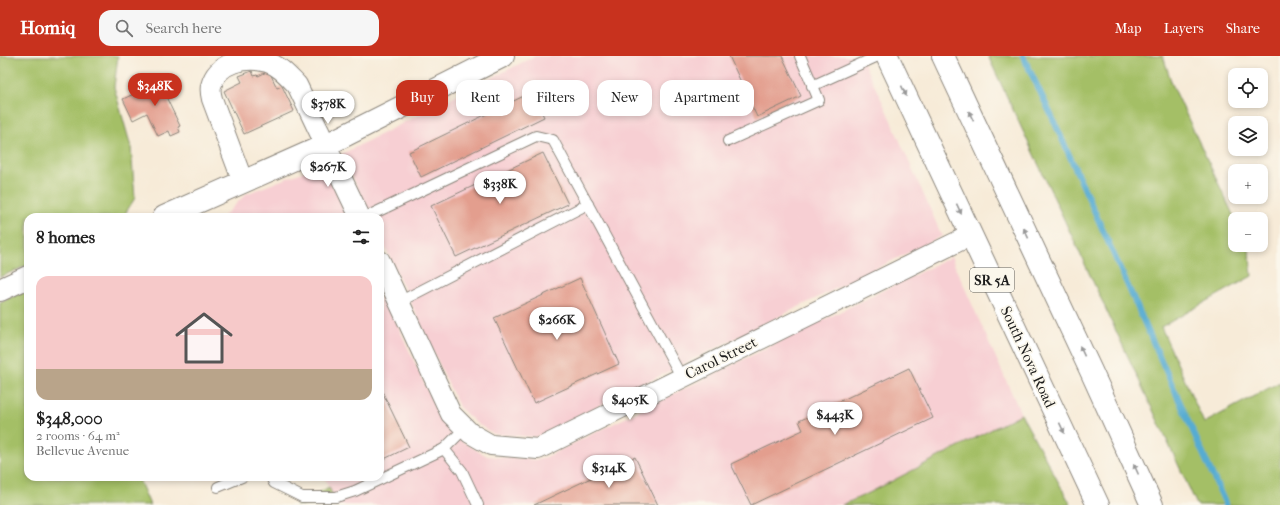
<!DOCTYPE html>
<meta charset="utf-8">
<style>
:root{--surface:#fff;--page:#f6f6f6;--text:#222;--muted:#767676;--accent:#c8321e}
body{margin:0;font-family:"IM FELL French Canon",serif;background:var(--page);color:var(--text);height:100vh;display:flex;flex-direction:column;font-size:15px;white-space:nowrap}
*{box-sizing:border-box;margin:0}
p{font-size:13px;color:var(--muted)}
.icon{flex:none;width:22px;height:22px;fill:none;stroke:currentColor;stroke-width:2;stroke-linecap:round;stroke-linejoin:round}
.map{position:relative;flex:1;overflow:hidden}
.panel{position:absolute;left:24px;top:157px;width:360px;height:268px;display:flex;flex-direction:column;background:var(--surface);border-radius:12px;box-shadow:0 2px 6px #0003}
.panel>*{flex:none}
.hud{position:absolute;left:396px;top:24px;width:380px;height:36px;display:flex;gap:8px}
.fabs{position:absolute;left:1228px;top:12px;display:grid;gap:8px}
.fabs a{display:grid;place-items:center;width:40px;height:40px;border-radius:8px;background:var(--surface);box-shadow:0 2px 6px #0003;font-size:20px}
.price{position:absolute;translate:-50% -34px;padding:0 9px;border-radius:14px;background:#fff;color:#222;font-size:13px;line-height:26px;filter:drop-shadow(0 1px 2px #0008)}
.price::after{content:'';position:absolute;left:50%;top:24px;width:12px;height:9px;margin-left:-6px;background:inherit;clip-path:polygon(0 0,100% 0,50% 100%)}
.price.on{background:var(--accent);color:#fff}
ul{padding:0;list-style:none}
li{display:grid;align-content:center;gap:8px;height:212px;padding:0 12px}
li span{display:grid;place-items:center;height:124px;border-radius:12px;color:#555}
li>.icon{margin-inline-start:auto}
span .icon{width:72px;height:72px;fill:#fffc;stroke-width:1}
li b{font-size:17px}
h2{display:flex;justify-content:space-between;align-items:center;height:48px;padding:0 12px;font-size:17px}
.chip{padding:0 14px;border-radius:12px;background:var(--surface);box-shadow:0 2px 6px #0003;font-size:14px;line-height:36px}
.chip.on{background:var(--accent);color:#fff}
header{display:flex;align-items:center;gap:24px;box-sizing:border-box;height:56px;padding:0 20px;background:var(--accent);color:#fff}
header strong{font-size:19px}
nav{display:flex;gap:22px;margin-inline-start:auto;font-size:14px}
.search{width:280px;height:36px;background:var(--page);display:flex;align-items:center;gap:10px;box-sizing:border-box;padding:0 14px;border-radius:12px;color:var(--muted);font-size:15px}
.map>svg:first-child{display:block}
</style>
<header>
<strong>Homiq</strong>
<div class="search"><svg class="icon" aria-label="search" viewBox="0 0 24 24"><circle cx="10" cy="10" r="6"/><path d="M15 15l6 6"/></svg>Search here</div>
<nav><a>Map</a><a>Layers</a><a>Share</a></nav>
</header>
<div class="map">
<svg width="1280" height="449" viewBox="0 0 1280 449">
<rect width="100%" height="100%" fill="#fbf7ec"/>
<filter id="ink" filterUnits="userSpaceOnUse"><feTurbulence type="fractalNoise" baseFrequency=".025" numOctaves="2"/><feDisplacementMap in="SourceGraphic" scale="8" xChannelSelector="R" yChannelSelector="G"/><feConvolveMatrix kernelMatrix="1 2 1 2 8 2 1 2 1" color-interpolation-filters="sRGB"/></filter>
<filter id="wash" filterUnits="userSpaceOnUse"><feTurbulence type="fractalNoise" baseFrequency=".012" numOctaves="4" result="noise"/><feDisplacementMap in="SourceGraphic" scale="16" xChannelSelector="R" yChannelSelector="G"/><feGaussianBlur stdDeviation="0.9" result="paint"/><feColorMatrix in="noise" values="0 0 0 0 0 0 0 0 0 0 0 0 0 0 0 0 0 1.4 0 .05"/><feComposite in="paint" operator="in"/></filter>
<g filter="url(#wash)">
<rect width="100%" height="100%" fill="#f7ebd8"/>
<!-- built -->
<g fill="#f7cfd3">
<polygon points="535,0 860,0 884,49 942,180 536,381 494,378 476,367 459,351 380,180 380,161 371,161 342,98"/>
<polygon points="323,108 348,161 223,161 246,138"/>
<polygon points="951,201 1021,358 869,437 842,449 337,449 324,421 380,421 380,231 441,364 463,386 487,400 537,404 542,403"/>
</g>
<!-- green -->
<g fill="#a4bf66" stroke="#606e41">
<polygon points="0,0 118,0 114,31 131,91 135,142 123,161 28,161 28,209 0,221"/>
<polygon points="988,0 1163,0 1172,28 1235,163 1235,189 1247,189 1249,193 1252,220 1161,271 1204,367 1280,326 1280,449 1197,449"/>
<polygon points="28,234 28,421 138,421 150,449 0,449 0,246"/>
<polygon points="1021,358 1071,449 842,449 869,437"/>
<polygon points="329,431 337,449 296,449"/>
</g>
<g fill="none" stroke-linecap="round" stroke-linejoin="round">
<!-- stream -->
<polyline stroke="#56acd2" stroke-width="6" points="1023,0 1054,65 1226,449"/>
</g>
<g id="blocks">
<!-- building -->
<g fill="#e39e8e">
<polygon points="729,0 782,0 801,40 757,61"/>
<polygon points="252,15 254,20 257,19 258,20 269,15 277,32 282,30 294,55 244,78 224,35 242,26 239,20"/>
<polygon points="168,22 176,39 167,43 180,70 178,71 180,76 171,80 169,75 158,80 147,57 133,64 123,43"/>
<polygon points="532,36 544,61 421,121 409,96"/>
<polygon points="543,97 568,148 456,201 431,150"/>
<polygon points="580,222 619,308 534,347 494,262"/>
<polygon points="909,312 933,362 751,449 731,408 803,374 799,365"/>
<polygon points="380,331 409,391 380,405"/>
<polygon points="635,401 658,449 534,449"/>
</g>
</g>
</g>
<g filter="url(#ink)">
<use href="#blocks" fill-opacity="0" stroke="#8a847a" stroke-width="1"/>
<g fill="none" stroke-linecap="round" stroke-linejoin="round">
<defs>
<g id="lane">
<polyline points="812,30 878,0"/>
<polyline points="728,85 819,44 800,0"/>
<polyline points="366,161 536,80 553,84 682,322"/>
<polyline points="399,246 588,148"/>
<polyline points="465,372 444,393 462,415 478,449"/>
<polyline points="271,421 274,427 302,441 336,441 355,435 444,393"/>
<polyline points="218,431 242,421"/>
</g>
<g id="street">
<path d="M243 126 212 43C211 39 210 34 211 30 217 6 246 0 267 6 280 10 288 20 297 29L360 161"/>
<polyline points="380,205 451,358 470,377 491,389 538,393 971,179"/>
</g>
<g id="secondary">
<polyline points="164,161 326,89 503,0"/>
<polyline points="0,234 28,221"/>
</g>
<g id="primary">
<polyline points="887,0 1098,449"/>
<polyline points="943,0 1091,315 1152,449"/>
</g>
</defs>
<!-- lane casing -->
<use href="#lane" stroke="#8a847a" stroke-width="12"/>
<!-- street casing -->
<use href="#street" stroke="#8a847a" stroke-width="22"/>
<!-- secondary casing -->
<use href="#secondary" stroke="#8a847a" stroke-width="24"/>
<!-- primary casing -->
<use href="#primary" stroke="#8a847a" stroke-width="24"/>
<!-- lane -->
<use href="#lane" stroke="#fff" stroke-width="10"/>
<!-- street -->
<use href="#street" stroke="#fff" stroke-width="20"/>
<!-- secondary -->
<use href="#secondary" stroke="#fff" stroke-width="22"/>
<!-- primary -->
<use href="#primary" stroke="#fff" stroke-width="22"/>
</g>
<!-- one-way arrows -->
<defs><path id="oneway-solid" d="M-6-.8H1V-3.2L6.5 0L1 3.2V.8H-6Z"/></defs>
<g fill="#999">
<use href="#oneway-solid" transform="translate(904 35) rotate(65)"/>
<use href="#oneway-solid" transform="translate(971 60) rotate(-115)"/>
<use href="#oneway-solid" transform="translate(959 153) rotate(65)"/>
<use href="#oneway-solid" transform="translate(1026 177) rotate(-115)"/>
<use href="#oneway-solid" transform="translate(1082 295) rotate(-115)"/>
<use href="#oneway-solid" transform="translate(1062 372) rotate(65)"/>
<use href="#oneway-solid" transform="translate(1136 413) rotate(-114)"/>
</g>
</g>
<g text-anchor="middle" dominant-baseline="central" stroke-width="3.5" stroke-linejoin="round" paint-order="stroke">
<!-- shield labels -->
<rect fill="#fbf7ec" stroke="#5f5e5a" stroke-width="1" x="970" y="212" width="44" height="24" rx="3"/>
<g font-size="14" font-weight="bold" fill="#1c1c1c">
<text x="992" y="224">SR 5A</text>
</g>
<!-- street labels -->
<g font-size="15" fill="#1c1c1c" stroke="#fbf7ec">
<text transform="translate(1028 301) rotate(65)">South Nova Road</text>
<text transform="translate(721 302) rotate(-26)">Carol Street</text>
</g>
</g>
</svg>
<div class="fabs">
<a><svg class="icon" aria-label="locate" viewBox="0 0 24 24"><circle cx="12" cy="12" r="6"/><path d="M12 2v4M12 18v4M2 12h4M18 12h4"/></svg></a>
<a><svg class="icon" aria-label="layers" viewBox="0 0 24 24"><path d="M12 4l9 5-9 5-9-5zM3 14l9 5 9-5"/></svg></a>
<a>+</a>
<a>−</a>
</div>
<b class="price on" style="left:155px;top:51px">$348K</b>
<b class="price" style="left:328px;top:69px">$378K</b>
<b class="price" style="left:328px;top:132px">$267K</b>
<b class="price" style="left:500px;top:149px">$338K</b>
<b class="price" style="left:557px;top:285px">$266K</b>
<b class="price" style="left:630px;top:365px">$405K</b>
<b class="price" style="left:835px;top:380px">$443K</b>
<b class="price" style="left:609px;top:433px">$314K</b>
<div class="hud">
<a class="chip on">Buy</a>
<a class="chip">Rent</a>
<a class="chip">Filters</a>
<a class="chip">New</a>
<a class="chip">Apartment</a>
</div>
<section class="panel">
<h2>8 homes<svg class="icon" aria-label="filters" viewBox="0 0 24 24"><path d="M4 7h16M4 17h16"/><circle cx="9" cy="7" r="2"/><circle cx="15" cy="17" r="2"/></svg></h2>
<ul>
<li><span style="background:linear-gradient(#f6c9c9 75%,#b9a48a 0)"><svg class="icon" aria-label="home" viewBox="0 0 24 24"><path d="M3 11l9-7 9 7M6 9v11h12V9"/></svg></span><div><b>$348,000</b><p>2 rooms · 64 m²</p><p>Bellevue Avenue</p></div></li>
</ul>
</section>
</div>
